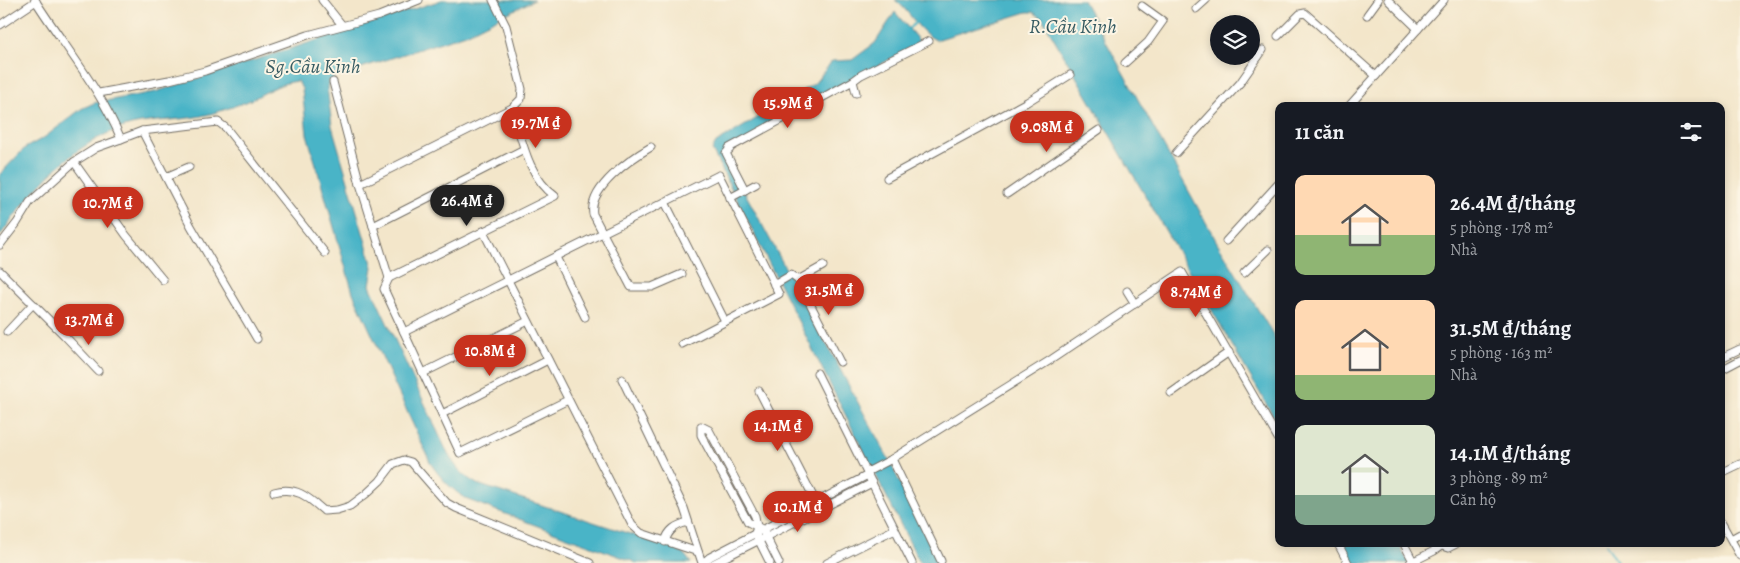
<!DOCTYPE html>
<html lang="vi">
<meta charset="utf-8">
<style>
:root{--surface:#171b24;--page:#20242c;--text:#f1f3f6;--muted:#9ea1a6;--accent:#c8321e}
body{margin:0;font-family:Alegreya,serif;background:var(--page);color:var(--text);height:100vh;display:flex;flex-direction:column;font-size:19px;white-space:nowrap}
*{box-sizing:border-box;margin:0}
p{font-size:16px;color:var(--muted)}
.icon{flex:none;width:28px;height:28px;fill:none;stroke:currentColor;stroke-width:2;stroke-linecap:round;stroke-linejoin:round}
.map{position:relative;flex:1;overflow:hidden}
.sheet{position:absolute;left:1275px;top:102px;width:450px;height:445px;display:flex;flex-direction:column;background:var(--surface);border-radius:10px;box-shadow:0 2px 8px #0003}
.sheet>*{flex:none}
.fabs{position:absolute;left:1210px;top:15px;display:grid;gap:10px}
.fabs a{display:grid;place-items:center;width:50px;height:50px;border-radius:50%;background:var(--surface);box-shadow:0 2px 8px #0003;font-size:25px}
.price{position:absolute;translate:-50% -42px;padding:0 11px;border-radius:18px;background:var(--accent);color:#fff;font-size:16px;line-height:32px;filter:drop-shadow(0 1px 2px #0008)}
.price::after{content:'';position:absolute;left:50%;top:30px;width:15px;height:11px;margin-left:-8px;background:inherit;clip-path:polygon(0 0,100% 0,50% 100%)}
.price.selected{background:#222;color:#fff}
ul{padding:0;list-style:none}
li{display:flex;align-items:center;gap:15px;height:125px;padding:0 20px}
li span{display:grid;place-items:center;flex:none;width:140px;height:100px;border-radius:10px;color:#555}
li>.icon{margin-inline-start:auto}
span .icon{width:60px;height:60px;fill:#fffc;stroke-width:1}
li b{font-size:21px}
h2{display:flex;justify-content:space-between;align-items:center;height:60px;padding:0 20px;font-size:21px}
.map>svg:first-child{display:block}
</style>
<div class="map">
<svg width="1740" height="563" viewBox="0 0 1740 563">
<rect width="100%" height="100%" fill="#fcf5e5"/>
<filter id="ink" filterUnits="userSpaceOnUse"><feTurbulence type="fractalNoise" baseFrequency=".02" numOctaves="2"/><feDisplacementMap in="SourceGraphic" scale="10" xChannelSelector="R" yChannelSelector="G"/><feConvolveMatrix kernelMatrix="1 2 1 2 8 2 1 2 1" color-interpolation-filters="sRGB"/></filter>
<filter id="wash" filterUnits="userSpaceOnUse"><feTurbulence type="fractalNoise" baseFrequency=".0096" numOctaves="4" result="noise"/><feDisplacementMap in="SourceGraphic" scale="20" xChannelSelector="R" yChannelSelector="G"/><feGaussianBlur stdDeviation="1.12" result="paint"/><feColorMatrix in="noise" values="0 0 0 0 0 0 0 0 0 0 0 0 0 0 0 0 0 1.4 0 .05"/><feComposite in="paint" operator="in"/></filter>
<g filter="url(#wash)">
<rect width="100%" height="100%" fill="#f3e6ca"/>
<!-- water -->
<g fill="#4ab4c7" stroke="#3a7079">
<path d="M442 0H534L466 34 336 76 329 81 327 87 332 126 373 267 370 285 371 288 448 454C456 467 463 476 477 484L676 549 685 555 691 563H637L468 500C452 490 441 479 431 464L353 293 307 134 302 89 298 81C279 82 263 95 246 102 234 106 222 111 210 114 184 121 156 119 131 125 74 140 32 190 0 236V174L25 148 45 137 81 109 94 103 155 92Z"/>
<path d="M895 0H1083L1218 244 1279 344V426L1042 18 1033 12H1027L936 40C918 32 911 12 895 0Z"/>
<polygon points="895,12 920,42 724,154 888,458 939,563 920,563 712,150 716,143 815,83 832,61 852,60 875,43"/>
<polygon points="1343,544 1398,544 1409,563 1353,563"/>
</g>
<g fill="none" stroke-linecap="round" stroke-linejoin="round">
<!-- stream -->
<g stroke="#4ab4c7" stroke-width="2">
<polyline points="908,29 918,21"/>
<polyline points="1606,544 1618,563"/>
</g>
</g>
</g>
<g filter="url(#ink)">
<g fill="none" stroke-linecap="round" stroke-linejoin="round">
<defs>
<g id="street">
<polyline points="322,0 342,25"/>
<polyline points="1388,0 1418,29"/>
<polyline points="1196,9 1206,0"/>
<polyline points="1367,15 1378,0"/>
<polyline points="0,25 36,1"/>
<polyline points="1278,36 1300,14 1305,13 1376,76"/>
<polyline points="1251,47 1258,57"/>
<polyline points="1125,63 1148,42 1163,21 1142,6"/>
<polyline points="333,82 360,184 389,278 384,289 460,453 568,400"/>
<polyline points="99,93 169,80 205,71 308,35 379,16 419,0"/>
<polyline points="856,93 853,81 861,75 929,41"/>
<polyline points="1349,106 1444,0"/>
<polyline points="142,131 191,226 257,339"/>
<polyline points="121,139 142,131 218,122 226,128 325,253"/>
<path d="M651 147C632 158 588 188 593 214L631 287H652L682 274"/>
<polyline points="729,148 853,81"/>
<polyline points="730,149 726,153 745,190"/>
<polyline points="1176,153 1240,83 1263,50"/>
<polyline points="74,162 126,235 163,280"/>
<polyline points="166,177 189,167"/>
<polyline points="887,178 1027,102 1070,75"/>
<polyline points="360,184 512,108 521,99 522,89 506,26 493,0"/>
<polyline points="1007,194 1099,130"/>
<polyline points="730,198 756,184"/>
<polyline points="665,202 725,321"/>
<polyline points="373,226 524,149"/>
<polyline points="483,231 632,525 641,533 698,552"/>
<polyline points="1226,241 1279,183"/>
<path d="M0 245 17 223 30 202 74 162 96 148 121 139C100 88 64 46 35 0"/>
<polyline points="556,257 585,317"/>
<polyline points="0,271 64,335 98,371"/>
<polyline points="1244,273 1268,250"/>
<path d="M389 278 555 196C527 176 522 138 512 108"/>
<polyline points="798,280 840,362"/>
<polyline points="774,285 791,275 798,280 823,266"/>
<polyline points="1127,291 1135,304"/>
<polyline points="7,332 33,304"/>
<polyline points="404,332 719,175 779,294 682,344"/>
<polyline points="1721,358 1740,349"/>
<polyline points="1721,370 1740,360"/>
<polyline points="423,373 528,321"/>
<polyline points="817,373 912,563"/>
<polyline points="622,379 684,508 702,563"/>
<polyline points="759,391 816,502"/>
<polyline points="1171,393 1229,352"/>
<polyline points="442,414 548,360"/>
<polyline points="892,459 941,561"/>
<polyline points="867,472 890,460 1052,359 1182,272 1279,440"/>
<polyline points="1721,473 1740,464"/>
<path d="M274 492C296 486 308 497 324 511L337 510 350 506 366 494 380 481 393 464 404 460 411 462 438 493 447 503 456 508 590 563"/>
<polyline points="1721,522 1740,556"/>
<polyline points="1731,539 1740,534"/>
<path d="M665 542C668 530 676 525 688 522"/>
<polyline points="1338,544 1348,563"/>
<polyline points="1404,544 1413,561"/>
<polyline points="1442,546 1448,548 1456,544"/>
<polyline points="703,563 710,557 868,475"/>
<polyline points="714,563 872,483"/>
<polyline points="770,563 755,533 757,527 755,516 709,430 701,426 701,435 748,522 762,529 779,563"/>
<polyline points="827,563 895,529"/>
<polyline points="1410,563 1434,551 1444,544"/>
</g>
</defs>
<!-- street casing -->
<use href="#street" stroke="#716c63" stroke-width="9"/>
<!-- street -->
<use href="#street" stroke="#fff" stroke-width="7"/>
</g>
</g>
<g text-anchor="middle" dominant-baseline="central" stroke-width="4" stroke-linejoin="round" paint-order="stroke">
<!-- water labels -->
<g font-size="20" font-style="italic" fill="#365b62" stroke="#fcf5e5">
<text x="1073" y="26">R.Cầu Kinh</text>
<text x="313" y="66">Sg.Cầu Kinh</text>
</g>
</g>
</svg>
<div class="fabs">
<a><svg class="icon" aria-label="layers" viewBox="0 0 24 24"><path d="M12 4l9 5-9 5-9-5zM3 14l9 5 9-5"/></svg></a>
</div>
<b class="price" style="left:788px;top:129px">15.9M ₫</b>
<b class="price" style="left:536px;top:149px">19.7M ₫</b>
<b class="price" style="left:1047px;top:153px">9.08M ₫</b>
<b class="price selected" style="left:467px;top:227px">26.4M ₫</b>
<b class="price" style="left:108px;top:229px">10.7M ₫</b>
<b class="price" style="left:829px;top:316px">31.5M ₫</b>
<b class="price" style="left:1196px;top:318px">8.74M ₫</b>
<b class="price" style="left:89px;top:346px">13.7M ₫</b>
<b class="price" style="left:490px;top:377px">10.8M ₫</b>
<b class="price" style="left:778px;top:452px">14.1M ₫</b>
<b class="price" style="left:798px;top:533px">10.1M ₫</b>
<section class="sheet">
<h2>11 căn<svg class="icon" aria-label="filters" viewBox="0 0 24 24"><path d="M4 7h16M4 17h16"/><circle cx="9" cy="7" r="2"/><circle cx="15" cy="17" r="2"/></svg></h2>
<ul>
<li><span style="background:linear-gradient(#ffd9b3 60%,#8fb573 0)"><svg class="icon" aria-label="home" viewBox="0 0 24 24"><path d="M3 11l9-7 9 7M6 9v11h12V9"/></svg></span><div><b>26.4M ₫/tháng</b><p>5 phòng · 178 m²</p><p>Nhà</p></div></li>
<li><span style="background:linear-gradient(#ffd9b3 75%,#8fb573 0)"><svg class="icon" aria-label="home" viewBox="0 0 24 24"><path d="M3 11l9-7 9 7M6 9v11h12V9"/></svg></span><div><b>31.5M ₫/tháng</b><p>5 phòng · 163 m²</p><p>Nhà</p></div></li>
<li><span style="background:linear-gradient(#dfe7d0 70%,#7fa58c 0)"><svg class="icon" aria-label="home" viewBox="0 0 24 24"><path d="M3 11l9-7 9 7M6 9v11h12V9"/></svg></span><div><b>14.1M ₫/tháng</b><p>3 phòng · 89 m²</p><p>Căn hộ</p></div></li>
</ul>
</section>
</div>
